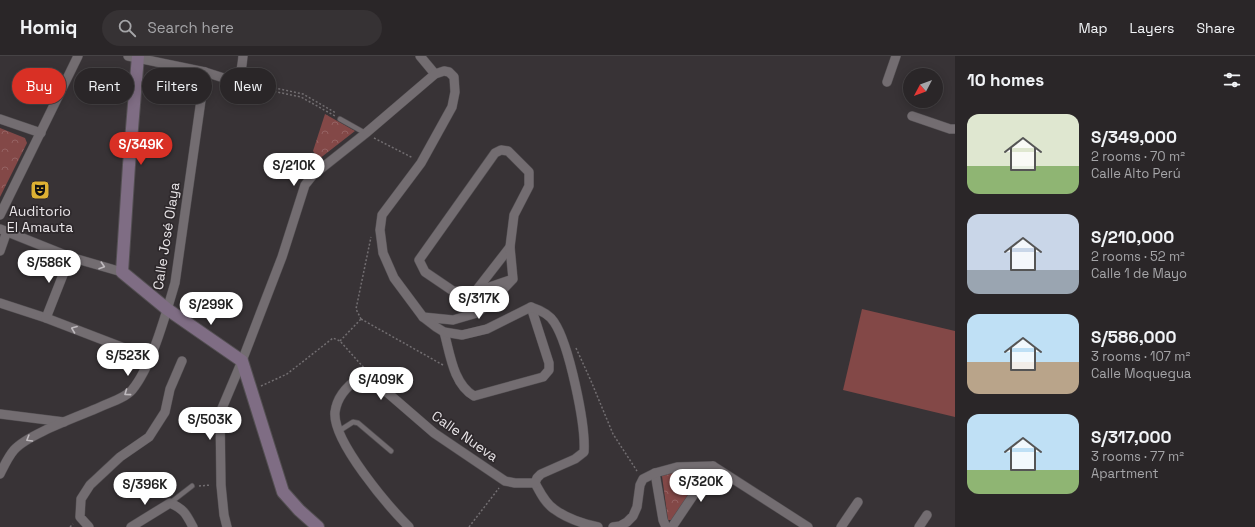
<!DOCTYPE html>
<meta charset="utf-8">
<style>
:root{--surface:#2a2628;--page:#363234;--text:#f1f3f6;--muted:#a5a5a8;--line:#464345;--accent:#d93025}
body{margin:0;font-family:"Space Grotesk",sans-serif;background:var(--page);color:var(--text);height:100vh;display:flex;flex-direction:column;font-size:15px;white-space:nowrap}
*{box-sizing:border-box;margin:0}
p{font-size:13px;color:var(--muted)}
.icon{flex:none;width:22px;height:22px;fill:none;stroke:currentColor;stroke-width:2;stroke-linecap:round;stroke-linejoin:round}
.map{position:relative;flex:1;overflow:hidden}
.drawer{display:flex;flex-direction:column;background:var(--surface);width:300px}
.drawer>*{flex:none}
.top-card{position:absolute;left:12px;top:12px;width:380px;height:36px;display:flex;gap:8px}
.needle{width:26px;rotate:229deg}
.controls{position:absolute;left:903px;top:12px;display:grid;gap:8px}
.controls a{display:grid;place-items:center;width:40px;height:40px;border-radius:50%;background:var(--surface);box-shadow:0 2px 10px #0003,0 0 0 1px var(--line);font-size:20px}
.price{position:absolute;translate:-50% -34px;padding:0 9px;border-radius:14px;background:#fff;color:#222;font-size:13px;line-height:26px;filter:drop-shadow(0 1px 2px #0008)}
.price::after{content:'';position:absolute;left:50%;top:24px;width:12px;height:9px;margin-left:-6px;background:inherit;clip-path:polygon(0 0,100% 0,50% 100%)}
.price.current{background:var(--accent);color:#fff}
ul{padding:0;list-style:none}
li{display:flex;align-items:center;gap:12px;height:100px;padding:0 12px}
li span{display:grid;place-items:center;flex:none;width:112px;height:80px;border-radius:12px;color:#555}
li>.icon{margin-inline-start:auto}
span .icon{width:48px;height:48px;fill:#fffc;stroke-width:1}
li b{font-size:17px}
h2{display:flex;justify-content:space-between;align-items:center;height:48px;padding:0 12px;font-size:17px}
.chip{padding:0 14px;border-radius:18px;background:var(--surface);box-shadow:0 2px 10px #0003,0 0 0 1px var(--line);font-size:14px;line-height:36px}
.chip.current{background:var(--accent);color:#fff}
header{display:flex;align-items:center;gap:24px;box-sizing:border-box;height:56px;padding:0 20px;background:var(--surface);border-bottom:1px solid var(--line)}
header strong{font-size:19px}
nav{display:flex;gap:22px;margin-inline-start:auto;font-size:14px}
.search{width:280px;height:36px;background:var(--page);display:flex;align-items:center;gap:10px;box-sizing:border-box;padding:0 14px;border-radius:22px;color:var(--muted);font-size:15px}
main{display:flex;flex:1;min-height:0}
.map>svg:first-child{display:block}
</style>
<header>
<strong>Homiq</strong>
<div class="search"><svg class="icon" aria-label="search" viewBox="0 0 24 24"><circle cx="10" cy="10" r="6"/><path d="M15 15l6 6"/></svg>Search here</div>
<nav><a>Map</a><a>Layers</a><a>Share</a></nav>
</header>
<main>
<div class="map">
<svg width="955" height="471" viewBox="0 0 955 471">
<defs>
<pattern id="park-crowns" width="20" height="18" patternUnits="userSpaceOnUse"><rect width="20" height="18" fill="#834847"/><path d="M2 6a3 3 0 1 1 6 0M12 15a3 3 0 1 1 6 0" fill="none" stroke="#956262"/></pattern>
</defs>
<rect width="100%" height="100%" fill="#383336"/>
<!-- park -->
<g fill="url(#park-crowns)">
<polygon points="325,58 355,75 319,103 313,95"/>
<polygon points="0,72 25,82 27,87 0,141"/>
<polygon points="700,415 701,419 672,464 668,464 662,420 665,417"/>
</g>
<!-- pitch -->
<polygon fill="#834847" points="862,253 955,275 955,361 843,334"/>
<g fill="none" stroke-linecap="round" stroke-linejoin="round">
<defs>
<g id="lane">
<polyline points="340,63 365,77"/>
<polyline points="339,375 353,366 358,367 391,395"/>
<polyline points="170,447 192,430"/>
</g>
<g id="street">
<path d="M128 0 205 16 233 25C242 22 242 8 243 0"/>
<polyline points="420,0 435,18"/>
<polyline points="887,26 896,0"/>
<polyline points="912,60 950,73 955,73"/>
<polyline points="0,63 41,77"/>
<polyline points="0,159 78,0"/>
<polyline points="0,173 70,201 122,216"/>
<polyline points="0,195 7,175"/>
<polyline points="475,236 510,191"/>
<polyline points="0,247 46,262 150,302"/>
<polyline points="423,261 453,264 477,257 492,245 513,223 510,191 514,159 529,130 529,116 508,95 501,94 495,97 419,204 425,216 453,235 475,236 513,223"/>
<polyline points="46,262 70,201"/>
<path d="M444 276C450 297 453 328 474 340L543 321 549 314V307L531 251"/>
<polyline points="0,358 64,366"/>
<polyline points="655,417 663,464 666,471"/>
<path d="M0 418C4 410 8 401 14 394 28 378 80 360 100 351 111 346 125 342 132 334 152 310 166 257 175 227L205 16"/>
<polyline points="89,471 80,461 81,443 90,429 120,401 149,381 165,356 170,333 182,305"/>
<path d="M131 471 170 447C184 453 186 458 193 471"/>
<path d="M227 471 224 459 221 429 220 357 242 305 282 201 305 129 313 119 366 77 435 18 444 15 449 16 454 21 455 36 452 51 421 107 382 159 380 174 383 197 394 222 423 261 436 271 444 276 462 279 487 273 531 251C540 254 549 258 554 266 569 288 586 369 584 396L575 403 541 418 537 422 535 427C540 436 545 447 554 453 566 462 584 468 598 471"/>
<path d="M409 471C389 451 332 385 335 356 337 341 347 330 359 322L370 324 382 332 434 377 505 425 515 427H535"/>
<polyline points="613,471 620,470 627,466 633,460 637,451 640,429 643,423 655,417 677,411 713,410 808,471"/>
<polyline points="672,471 713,410"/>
<polyline points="841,471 858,446"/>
<polyline points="919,471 927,459"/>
</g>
<polyline id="secondary" points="138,0 129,109 122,216 167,253 242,305 283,436 299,454 318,471"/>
</defs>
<!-- lane casing -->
<use href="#lane" stroke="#534f52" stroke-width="6"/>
<!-- street casing -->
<use href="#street" stroke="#534f52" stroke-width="10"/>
<!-- secondary casing -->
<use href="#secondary" stroke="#534f52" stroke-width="14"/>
<!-- path -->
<g stroke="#726e71" stroke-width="1.5" stroke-dasharray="2 2" stroke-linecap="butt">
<polyline points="247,26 303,38 336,57"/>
<polyline points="243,29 301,41 335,60"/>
<polyline points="374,82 413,102"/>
<polyline points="361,263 443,309"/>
<polyline points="361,263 356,253 371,181"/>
<polyline points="340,285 361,263"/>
<polyline points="576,292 591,325 613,378 637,415"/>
<polyline points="261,330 287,318 333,282 340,285 365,313"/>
<polyline points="199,430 211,429"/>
<polyline points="70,471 73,468"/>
<polyline points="469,471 499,432"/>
</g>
<!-- lane -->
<use href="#lane" stroke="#736d71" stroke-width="4.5"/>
<!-- street -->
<use href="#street" stroke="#736d71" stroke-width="9"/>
<!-- secondary -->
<use href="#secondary" stroke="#7f6d84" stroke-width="12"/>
</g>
<!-- one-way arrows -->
<defs><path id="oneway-chevron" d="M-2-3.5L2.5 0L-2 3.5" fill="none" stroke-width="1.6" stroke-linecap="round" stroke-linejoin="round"/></defs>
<g stroke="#bfbabe">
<use href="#oneway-chevron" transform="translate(102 210) rotate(18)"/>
<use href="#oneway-chevron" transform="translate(74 273) rotate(-159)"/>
<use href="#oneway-chevron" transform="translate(127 337) rotate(144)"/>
<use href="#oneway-chevron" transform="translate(29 383) rotate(149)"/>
</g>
<!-- icons -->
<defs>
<symbol id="theatre-square" viewBox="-11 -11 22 22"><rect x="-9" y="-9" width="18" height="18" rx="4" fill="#deb133" stroke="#2e292c"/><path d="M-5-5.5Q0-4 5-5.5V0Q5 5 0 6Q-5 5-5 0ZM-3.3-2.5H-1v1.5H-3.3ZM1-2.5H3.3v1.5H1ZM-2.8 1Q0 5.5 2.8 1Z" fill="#111"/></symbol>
</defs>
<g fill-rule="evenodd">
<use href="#theatre-square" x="29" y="123" width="22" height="22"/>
</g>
<g text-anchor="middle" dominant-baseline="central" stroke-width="3.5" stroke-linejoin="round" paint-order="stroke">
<!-- poi labels -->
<g font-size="14" fill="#e8e4e7" stroke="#2e292c">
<text x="40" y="155">Auditorio<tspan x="40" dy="16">El Amauta</tspan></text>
</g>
<!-- street labels -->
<g font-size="14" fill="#e8e4e7" stroke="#2e292c">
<text transform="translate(166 180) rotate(-81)">Calle José Olaya</text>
<text transform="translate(465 380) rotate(35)">Calle Nueva</text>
</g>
</g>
</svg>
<div class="controls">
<a><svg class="needle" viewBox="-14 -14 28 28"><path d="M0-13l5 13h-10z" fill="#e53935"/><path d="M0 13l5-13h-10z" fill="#a5a5a8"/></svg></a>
</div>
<b class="price current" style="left:141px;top:110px">S/349K</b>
<b class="price" style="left:294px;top:131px">S/210K</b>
<b class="price" style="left:49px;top:228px">S/586K</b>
<b class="price" style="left:479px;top:264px">S/317K</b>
<b class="price" style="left:211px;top:270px">S/299K</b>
<b class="price" style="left:128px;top:321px">S/523K</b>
<b class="price" style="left:381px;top:345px">S/409K</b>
<b class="price" style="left:210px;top:385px">S/503K</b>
<b class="price" style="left:701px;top:447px">S/320K</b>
<b class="price" style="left:145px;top:450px">S/396K</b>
<div class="top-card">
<a class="chip current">Buy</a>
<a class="chip">Rent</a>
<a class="chip">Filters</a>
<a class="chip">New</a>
</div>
</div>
<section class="drawer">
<h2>10 homes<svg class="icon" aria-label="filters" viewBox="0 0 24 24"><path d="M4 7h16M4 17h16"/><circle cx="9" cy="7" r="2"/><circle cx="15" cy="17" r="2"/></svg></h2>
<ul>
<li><span style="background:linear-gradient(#dfe7d0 65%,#8fb573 0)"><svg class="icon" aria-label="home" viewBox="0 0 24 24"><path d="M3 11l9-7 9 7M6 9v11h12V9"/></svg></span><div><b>S/349,000</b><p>2 rooms · 70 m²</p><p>Calle Alto Perú</p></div></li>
<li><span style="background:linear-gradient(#c9d6e8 70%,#9aa5b1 0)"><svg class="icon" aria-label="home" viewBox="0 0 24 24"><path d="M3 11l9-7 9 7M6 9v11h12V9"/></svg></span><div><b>S/210,000</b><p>2 rooms · 52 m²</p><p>Calle 1 de Mayo</p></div></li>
<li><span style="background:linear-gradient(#bfe0f5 60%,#b9a48a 0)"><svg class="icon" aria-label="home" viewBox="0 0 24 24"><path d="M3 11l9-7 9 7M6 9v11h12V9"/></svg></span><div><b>S/586,000</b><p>3 rooms · 107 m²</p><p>Calle Moquegua</p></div></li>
<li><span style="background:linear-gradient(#bfe0f5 70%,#8fb573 0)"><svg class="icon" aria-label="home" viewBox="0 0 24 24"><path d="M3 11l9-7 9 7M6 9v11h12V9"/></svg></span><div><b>S/317,000</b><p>3 rooms · 77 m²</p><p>Apartment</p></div></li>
</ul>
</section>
</main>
